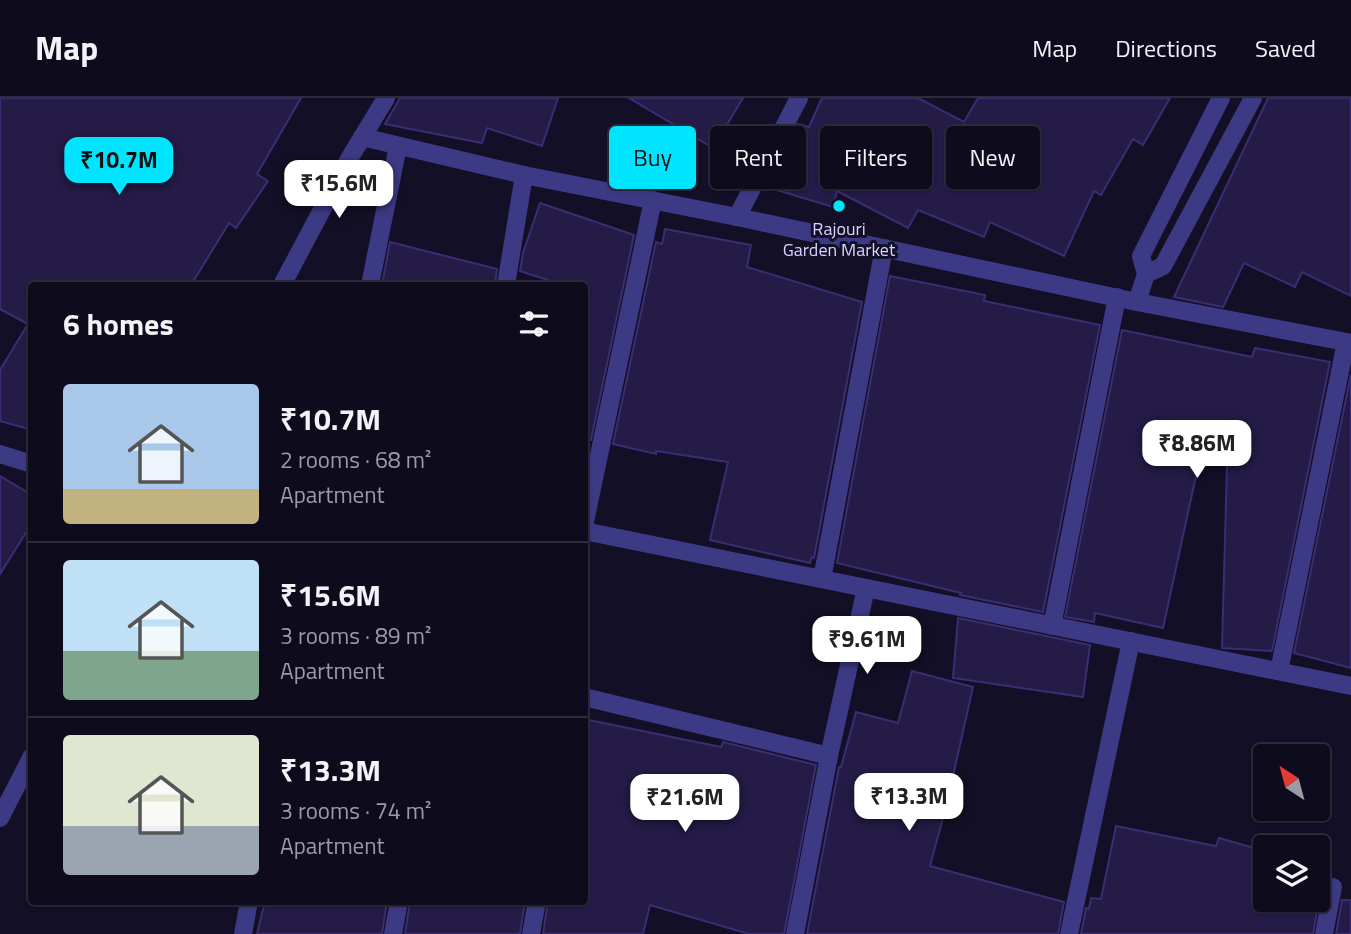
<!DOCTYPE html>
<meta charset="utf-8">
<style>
:root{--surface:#0e0b1c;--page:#1c1929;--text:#f1f3f6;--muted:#9b9ba3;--line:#2e2b3b;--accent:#00e5ff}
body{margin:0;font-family:"Titillium Web",sans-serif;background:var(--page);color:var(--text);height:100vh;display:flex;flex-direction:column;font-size:26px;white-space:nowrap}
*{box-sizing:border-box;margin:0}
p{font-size:23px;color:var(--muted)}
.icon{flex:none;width:38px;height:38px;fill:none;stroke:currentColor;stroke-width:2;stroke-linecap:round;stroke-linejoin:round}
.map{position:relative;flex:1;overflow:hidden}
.panel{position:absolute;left:28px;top:184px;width:560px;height:623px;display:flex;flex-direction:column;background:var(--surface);border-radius:7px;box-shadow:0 2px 5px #0004,0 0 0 2px var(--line)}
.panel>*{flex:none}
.banner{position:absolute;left:609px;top:28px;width:637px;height:63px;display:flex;gap:14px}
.needle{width:46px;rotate:324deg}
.controls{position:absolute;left:1253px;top:646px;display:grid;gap:14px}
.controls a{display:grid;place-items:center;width:77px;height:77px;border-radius:7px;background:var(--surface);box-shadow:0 2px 5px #0004,0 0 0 2px var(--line);font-size:35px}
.price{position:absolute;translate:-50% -60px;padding:0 16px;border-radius:14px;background:#fff;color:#222;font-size:23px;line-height:46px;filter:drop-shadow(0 2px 4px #0008)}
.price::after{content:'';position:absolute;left:50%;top:42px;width:21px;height:16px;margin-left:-10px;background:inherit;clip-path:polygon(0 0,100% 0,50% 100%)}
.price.on{background:var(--accent);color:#111}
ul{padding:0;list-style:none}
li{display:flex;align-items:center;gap:21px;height:175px;padding:0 35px}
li+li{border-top:2px solid var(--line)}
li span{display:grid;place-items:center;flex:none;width:196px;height:140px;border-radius:7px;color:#555}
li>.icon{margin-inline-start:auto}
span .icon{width:84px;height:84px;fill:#fffc;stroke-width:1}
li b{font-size:30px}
h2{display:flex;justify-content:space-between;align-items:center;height:84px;padding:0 35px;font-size:30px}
.tag{padding:0 24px;border-radius:7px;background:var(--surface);box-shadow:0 2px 5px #0004,0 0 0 2px var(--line);font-size:24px;line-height:63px}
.tag.on{background:var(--accent);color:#111}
header{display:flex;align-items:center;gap:42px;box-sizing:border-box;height:98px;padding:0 35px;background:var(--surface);border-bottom:2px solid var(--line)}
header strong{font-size:33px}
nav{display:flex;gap:38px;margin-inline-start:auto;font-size:24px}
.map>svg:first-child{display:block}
</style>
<header>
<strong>Map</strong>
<nav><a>Map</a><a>Directions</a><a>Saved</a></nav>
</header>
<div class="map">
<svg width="1351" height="836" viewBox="0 0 1351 836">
<rect width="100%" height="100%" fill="#130f26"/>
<!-- building -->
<g fill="#241b47" stroke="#3b2d73" stroke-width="2">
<polygon points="0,0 301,0 257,76 268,83 236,130 229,125 191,187 32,187 32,332 0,323 0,272 28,226 0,211"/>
<polygon points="400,0 558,0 542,48 487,30 482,45 385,26"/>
<polygon points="629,0 743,0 713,50"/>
<polygon points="822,0 918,0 964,24 978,0 1170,0 1143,47 1133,41 1101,97 1094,93 1064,158 990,124 984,139 918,112 908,130 837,93 833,109 777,92 796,31 798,26 809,29"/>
<polygon points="1268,0 1351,0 1351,198 1302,174 1295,189 1244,165 1223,209 1174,199"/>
<polygon points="540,105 634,137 591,342 584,340 584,187 563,187 520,173 523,155"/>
<polygon points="665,131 751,147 747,169 862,204 814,460 812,459 810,465 710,442 728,364 656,353 656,356 613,346 656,144 662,146"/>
<polygon points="390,144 497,171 495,187 382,187"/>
<polygon points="890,178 985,197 984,203 1100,227 1043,514 960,497 961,495 837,465"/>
<polygon points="1122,232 1252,259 1255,250 1330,264 1272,553 1222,550 1228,330 1207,327 1163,530 1095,515 1094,524 1065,519"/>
<polygon points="1351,276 1351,570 1294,555"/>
<polygon points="0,378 32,397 32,425 0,476"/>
<polygon points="958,520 1090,547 1083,599 953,580"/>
<polygon points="912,573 973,589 947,705 930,768 1064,804 1058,836 807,836 839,669 841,669 856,614 898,625"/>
<polygon points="584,621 721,649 723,644 816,667 784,836 749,836 650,807 643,836 543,836 548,803 584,803"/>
<polygon points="1116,728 1216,748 1219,740 1265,753 1265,802 1319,802 1313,836 1081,836 1086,810 1089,811 1091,800 1101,801"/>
<polygon points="1342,802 1351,802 1351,836 1336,836"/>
<polygon points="265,803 387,803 382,836 257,836"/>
<polygon points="410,803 525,803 520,836 405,836"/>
</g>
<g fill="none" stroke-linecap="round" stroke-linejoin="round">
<!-- minor -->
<g stroke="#3d3a85" stroke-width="18">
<polyline points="362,39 524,77 737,119 1137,204 1351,245"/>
<polyline points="737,119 799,0"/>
<polyline points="1146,176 1163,168 1253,0"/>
<polyline points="282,187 349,61 386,0"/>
<polyline points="370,187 398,48"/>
<polyline points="506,187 524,77"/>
<polyline points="1137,204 1146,176 1141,158 1221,0"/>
<polyline points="0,356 32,366"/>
<polyline points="584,428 653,102"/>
<polyline points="584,433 1351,588"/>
<polyline points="822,481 884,150"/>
<polyline points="1052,528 1117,199"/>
<polyline points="1279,573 1346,244"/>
<polyline points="584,599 829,658"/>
<polyline points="0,720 32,658"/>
<polyline points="243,836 249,803"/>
<polyline points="393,836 399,803"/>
<polyline points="531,836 537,803"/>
<polyline points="795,836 829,658 866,490"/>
<polyline points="1069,836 1131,543"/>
<polyline points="1324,836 1333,789"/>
</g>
</g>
<!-- markers -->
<circle fill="#00e5ff" stroke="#130f26" stroke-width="2.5" cx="839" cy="108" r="7"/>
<g text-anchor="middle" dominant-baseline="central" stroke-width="6" stroke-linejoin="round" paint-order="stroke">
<!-- poi labels -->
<g font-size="18" fill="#d9d4ff" stroke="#130f26">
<text x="839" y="130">Rajouri<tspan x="839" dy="21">Garden Market</tspan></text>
</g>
</g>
</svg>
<div class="controls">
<a><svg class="needle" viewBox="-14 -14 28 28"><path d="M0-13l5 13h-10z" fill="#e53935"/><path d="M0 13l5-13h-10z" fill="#9b9ba3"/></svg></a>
<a><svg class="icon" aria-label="layers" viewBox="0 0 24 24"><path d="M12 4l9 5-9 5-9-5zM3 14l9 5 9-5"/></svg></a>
</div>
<b class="price on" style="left:119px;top:99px">₹10.7M</b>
<b class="price" style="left:339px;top:122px">₹15.6M</b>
<b class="price" style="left:1197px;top:382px">₹8.86M</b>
<b class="price" style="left:867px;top:578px">₹9.61M</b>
<b class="price" style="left:909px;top:735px">₹13.3M</b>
<b class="price" style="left:685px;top:736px">₹21.6M</b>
<div class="banner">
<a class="tag on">Buy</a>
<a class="tag">Rent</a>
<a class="tag">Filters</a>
<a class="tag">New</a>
</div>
<section class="panel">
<h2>6 homes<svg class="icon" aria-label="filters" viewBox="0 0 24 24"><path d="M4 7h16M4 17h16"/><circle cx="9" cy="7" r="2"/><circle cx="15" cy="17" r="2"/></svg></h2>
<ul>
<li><span style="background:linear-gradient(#a9c7e8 75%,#c2b280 0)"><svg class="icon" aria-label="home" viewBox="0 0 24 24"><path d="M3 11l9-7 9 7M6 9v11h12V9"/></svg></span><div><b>₹10.7M</b><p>2 rooms · 68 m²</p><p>Apartment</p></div></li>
<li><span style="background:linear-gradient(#bfe0f5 65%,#7fa58c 0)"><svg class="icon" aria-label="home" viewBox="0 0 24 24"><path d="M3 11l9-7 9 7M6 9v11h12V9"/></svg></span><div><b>₹15.6M</b><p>3 rooms · 89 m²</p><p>Apartment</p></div></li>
<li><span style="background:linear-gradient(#dfe7d0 65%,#9aa5b1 0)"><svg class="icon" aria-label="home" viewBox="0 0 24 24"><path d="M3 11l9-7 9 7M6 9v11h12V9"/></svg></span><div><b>₹13.3M</b><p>3 rooms · 74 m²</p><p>Apartment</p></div></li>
</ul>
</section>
</div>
